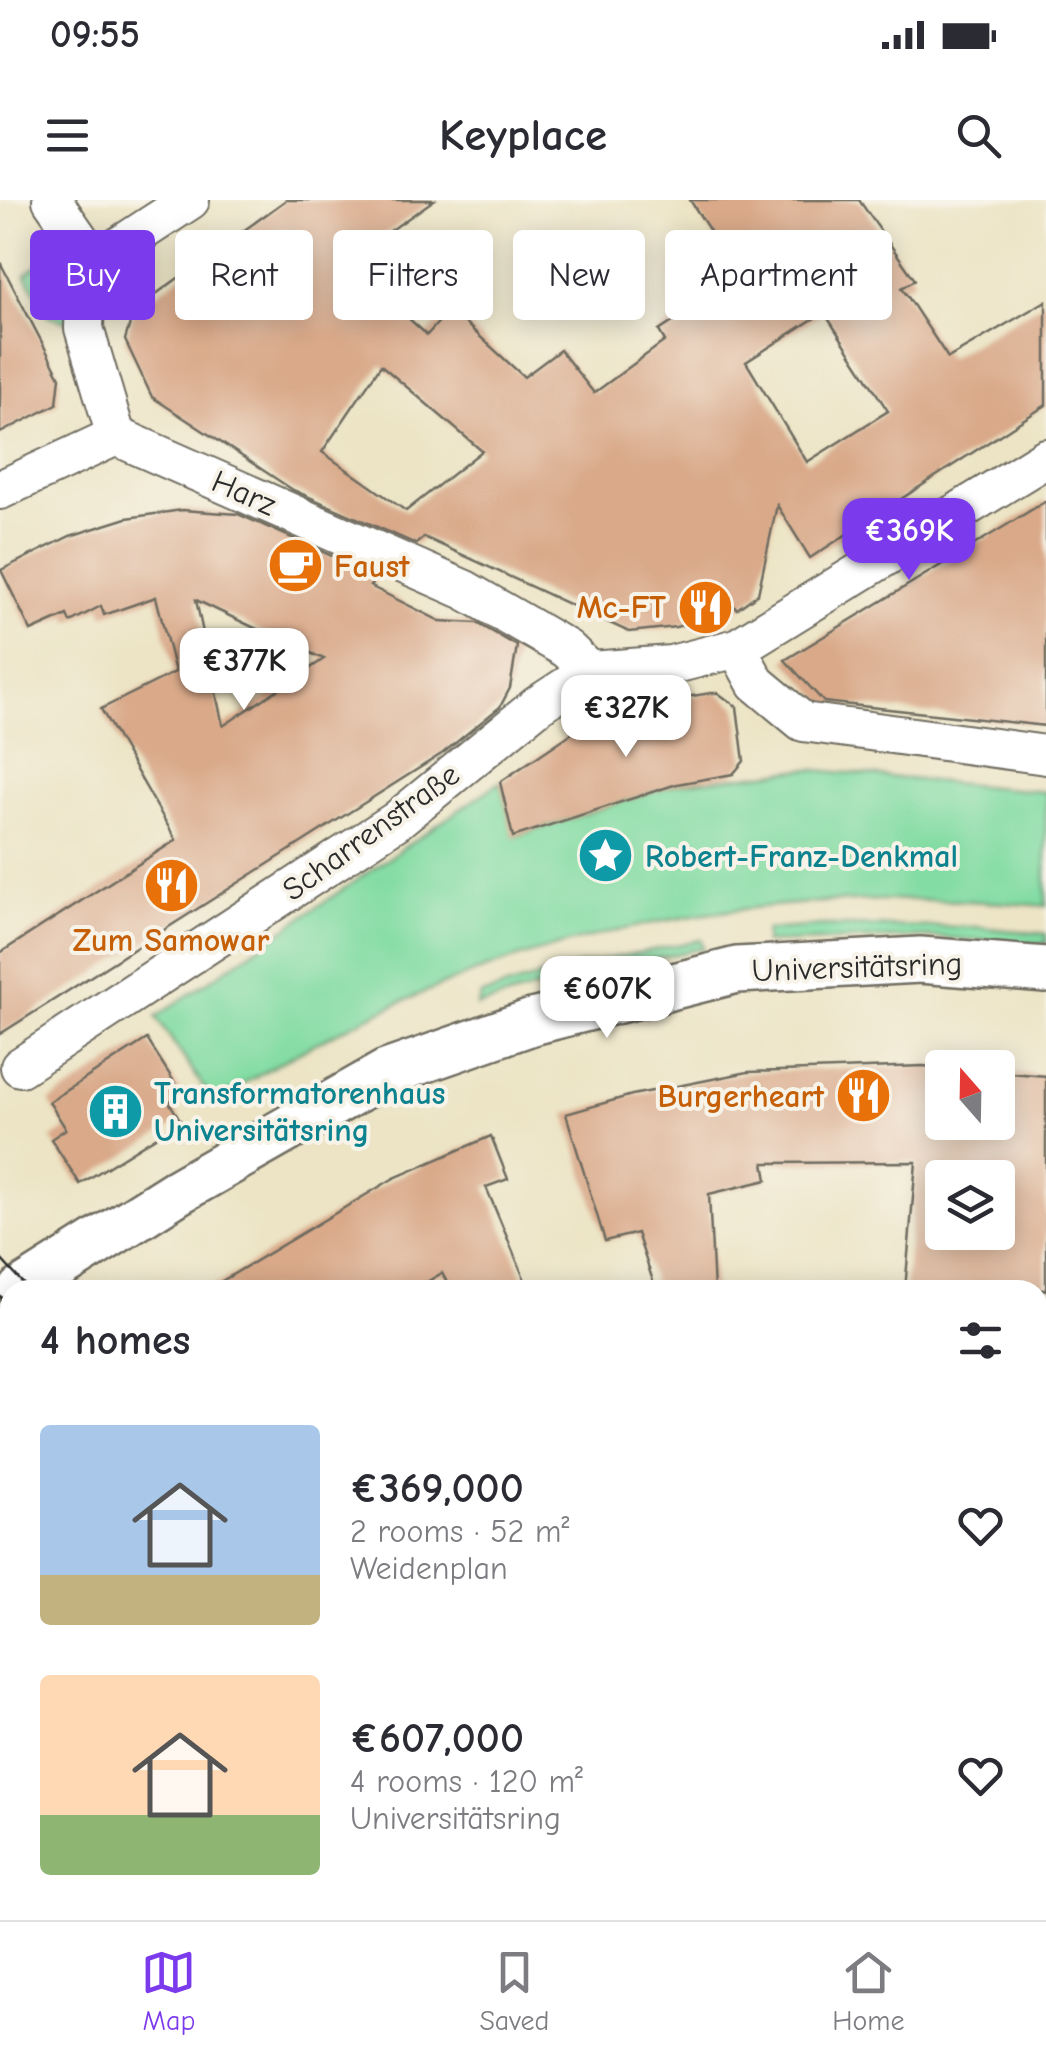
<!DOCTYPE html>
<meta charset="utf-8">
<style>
:root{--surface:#fff;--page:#f2f2f3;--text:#2b2b33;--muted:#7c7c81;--line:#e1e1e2;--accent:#7c3aed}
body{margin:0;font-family:"Comic Neue",sans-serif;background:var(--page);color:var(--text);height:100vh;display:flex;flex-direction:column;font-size:38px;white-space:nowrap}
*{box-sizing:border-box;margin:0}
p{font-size:32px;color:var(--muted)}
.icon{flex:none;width:55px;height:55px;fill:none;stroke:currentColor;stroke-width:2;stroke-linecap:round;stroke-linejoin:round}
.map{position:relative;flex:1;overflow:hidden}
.side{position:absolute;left:0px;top:1080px;width:1048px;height:640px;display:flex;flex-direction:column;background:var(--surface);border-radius:30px 30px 0 0;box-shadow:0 5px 25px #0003}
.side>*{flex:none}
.hud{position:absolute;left:30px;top:30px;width:988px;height:90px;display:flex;gap:20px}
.needle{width:65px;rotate:340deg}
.fabs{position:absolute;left:925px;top:850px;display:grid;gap:20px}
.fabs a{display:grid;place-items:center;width:90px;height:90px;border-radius:10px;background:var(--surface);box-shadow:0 5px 25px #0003;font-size:50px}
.price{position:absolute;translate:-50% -85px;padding:0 22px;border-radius:20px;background:#fff;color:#222;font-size:32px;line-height:65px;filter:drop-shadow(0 2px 5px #0008)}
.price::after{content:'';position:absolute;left:50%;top:60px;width:30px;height:22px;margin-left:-15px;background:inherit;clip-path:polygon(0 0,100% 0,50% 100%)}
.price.current{background:var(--accent);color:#fff}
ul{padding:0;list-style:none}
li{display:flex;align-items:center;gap:30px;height:250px;padding:0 40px}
li span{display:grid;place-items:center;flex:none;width:280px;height:200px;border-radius:10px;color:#555}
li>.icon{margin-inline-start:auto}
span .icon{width:120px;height:120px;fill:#fffc;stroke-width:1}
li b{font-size:42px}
h2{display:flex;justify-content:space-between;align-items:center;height:120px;padding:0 40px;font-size:42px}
.pill{padding:0 35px;border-radius:10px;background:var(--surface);box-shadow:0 5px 25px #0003;font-size:35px;line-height:90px}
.pill.current{background:var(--accent);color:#fff}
.status{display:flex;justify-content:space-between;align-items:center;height:70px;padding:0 50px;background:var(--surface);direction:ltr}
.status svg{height:28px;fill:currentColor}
header{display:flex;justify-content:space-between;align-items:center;height:130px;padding:0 40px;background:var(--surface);font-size:45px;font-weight:800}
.menu{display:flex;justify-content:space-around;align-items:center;height:140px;border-top:2px solid var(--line);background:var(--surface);font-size:28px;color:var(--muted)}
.menu a{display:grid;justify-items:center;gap:5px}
.menu .current{color:var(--accent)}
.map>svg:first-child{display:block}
</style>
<div class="status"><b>09:55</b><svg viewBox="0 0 49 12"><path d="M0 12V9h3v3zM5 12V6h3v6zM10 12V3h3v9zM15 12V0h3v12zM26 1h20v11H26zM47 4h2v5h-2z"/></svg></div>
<header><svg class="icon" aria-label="menu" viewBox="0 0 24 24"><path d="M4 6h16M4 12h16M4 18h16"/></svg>Keyplace<svg class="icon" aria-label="search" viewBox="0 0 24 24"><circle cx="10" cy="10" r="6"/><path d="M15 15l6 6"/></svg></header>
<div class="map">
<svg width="1046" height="1720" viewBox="0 0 1046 1720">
<rect width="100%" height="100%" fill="#f7f3e8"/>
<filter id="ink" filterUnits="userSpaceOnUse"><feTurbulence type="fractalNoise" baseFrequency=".01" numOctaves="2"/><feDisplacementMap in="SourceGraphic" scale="20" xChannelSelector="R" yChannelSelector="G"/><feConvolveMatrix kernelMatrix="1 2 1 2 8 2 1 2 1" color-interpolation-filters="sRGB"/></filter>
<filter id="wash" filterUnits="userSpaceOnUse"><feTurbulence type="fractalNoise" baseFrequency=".0048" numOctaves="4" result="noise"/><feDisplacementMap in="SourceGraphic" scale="40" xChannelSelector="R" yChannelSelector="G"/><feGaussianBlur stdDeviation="2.25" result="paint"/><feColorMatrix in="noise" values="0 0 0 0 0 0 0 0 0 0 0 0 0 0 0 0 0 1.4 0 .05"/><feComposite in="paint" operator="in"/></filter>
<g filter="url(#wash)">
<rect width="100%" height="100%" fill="#ece4c5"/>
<!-- green -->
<g fill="#82dca3" stroke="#568467" stroke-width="2.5">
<polygon points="59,51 66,69 67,122 49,116 25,74"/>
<path d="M806 569 1046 592V706C738 679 476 736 214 902L156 817 500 582 514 637 677 584Z"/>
<polygon points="819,726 978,727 1046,734 1046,744 928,737 765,743 766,730"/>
<polygon points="701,740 703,748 586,774 477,806 481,795 579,765"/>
</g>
<g id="blocks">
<!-- building -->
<g fill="#d9a989" fill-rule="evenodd">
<path d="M286 0H434L346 62 427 135 450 109 524 177 560 150 594 193 665 141 659 131 740 78 690 0H859L915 80 902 88 948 158 1046 101V205L810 358 777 305 758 394 737 409 722 392 724 412 676 427 629 432 424 337 416 344 293 290 152 197 125 140 134 110ZM824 112 888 211 807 262 746 162ZM381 165 482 251 406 311 322 252Z"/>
<polygon points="0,62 60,177 57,204 0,233"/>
<polygon points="1046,301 1046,526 824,502 785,460"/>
<path d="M182 310 238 314 379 377 370 386 440 421 477 423 517 446 510 488 500 507 443 553 0 834V753L176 640 101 509 175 472 156 397 104 415 101 406 70 422 67 415 31 431 1 370 70 336 127 318ZM196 400 259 430 324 459 223 526Z"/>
<polygon points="711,493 718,493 737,507 744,561 733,574 677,584 513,637 500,582 575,531 655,502"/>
<polygon points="147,839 182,894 169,902 181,921 80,984 51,939 66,929 49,902"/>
<path d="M923 866 942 868V922H998V872L1046 876V1090H905L916 962 764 963 767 980 709 994 714 1090H656L637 1033 605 1041 566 914 632 895 748 872ZM942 978H998V1032H942Z"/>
<polygon points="491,936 508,979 486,987 529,1090 451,1090 442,1073 413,1090 207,1090 394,978"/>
</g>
</g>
</g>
<g filter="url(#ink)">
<use href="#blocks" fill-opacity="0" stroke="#6f6c61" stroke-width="2.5"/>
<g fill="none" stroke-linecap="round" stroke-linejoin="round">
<defs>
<g id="minor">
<polyline points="52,0 79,39 86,68 84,128 116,236 465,390 567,449 590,471"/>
<polyline points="86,68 190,0"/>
<polyline points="0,290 116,236"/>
<polyline points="737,448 756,483 803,522 1046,555"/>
<polyline points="20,867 396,621 538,505 590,471 671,465 737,448 1046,258"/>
<polyline points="1038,1251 1046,1237"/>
<polyline points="0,1398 10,1417"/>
<polyline points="1038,1701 1046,1709"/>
<polyline points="163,1710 168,1720"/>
<polyline points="755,1710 774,1720"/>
</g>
<polyline id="tertiary" points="22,1090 177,992 386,873 532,822 737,770 920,760 1046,770"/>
</defs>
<!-- minor casing -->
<use href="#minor" stroke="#6f6c61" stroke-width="42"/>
<!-- tertiary casing -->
<use href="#tertiary" stroke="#6f6c61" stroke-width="50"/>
<!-- minor -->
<use href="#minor" stroke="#fff" stroke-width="38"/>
<!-- tertiary -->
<use href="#tertiary" stroke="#fff" stroke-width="45"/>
<!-- tram -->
<g stroke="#2b2b2b" stroke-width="2.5">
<polyline points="0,1058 29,1090"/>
<polyline points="0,1096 10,1106"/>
<polyline points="728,1710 748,1720"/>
<polyline points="776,1710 791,1720"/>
</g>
</g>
</g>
<!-- icons -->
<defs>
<symbol id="cafe-disc" viewBox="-11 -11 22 22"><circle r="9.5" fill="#e8710a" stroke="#f7f3e8"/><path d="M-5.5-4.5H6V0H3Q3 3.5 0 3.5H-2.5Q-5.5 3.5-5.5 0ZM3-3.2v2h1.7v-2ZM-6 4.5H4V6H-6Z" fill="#fff"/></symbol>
<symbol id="restaurant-disc" viewBox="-11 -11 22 22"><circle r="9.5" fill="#e8710a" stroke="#f7f3e8"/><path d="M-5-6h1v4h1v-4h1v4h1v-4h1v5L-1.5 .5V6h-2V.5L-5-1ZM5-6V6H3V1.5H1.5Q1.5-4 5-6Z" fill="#fff"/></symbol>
<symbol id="sight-disc" viewBox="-11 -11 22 22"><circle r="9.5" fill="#0f9aa8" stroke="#f7f3e8"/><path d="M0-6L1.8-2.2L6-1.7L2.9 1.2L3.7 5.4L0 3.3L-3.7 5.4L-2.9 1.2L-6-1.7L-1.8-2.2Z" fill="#fff"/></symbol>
<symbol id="building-disc" viewBox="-11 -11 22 22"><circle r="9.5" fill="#0f9aa8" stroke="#f7f3e8"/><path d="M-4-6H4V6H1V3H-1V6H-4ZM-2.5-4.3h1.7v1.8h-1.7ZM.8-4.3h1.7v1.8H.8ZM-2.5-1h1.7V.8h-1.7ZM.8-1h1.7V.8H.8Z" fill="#fff"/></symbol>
</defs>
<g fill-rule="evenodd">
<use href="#cafe-disc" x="264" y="334" width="63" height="63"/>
<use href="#restaurant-disc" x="674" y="376" width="63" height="63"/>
<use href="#sight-disc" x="574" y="624" width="63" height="63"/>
<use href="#restaurant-disc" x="140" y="654" width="63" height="63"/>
<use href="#restaurant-disc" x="832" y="864" width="63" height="63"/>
<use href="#building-disc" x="84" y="880" width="63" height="63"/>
</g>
<g text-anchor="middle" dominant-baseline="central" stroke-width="8" stroke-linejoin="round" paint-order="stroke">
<!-- street labels -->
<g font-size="32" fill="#2b2b2b" stroke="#f7f3e8">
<text transform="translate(244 293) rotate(24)">Harz</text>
<text transform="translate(371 632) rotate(-36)">Scharrenstraße</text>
<text transform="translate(857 767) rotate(-2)">Universitätsring</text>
</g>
<!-- food labels -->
<g font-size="32" font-weight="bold" fill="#c56008" stroke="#f7f3e8" text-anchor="end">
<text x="334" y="366" text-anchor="start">Faust</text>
<text x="666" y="407">Mc-FT</text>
<text x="171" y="740" text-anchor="middle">Zum Samowar</text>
<text x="824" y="896">Burgerheart</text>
</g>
<!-- culture labels -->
<g font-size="32" font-weight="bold" fill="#0d838f" stroke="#f7f3e8" text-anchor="start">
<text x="645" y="656">Robert-Franz-Denkmal</text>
<text x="154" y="893">Transformatorenhaus<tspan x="154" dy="37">Universitätsring</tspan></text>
</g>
</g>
</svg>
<div class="fabs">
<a><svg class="needle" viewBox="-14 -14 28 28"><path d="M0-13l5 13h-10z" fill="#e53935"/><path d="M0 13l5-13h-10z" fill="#7c7c81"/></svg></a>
<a><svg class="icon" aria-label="layers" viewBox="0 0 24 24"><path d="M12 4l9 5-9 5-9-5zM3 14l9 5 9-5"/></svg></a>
</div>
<b class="price current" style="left:909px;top:383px">€369K</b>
<b class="price" style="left:244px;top:513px">€377K</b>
<b class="price" style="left:626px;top:560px">€327K</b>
<b class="price" style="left:607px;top:841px">€607K</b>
<div class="hud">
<a class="pill current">Buy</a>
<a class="pill">Rent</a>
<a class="pill">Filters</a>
<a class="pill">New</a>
<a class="pill">Apartment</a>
</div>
<section class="side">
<h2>4 homes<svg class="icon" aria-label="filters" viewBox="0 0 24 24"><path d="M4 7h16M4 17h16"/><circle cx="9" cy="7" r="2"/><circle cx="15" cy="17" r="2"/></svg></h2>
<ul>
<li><span style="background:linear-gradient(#a9c7e8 75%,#c2b280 0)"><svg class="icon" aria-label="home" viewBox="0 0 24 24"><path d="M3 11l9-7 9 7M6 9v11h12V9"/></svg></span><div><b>€369,000</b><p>2 rooms · 52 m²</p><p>Weidenplan</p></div><svg class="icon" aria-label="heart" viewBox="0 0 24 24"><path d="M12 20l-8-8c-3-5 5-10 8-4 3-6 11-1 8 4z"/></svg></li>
<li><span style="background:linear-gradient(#ffd9b3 70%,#8fb573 0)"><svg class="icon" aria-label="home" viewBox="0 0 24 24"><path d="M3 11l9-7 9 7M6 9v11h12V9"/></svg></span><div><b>€607,000</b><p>4 rooms · 120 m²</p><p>Universitätsring</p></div><svg class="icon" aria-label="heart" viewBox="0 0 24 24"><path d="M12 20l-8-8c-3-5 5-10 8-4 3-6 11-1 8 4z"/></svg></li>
</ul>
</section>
</div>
<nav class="menu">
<a class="current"><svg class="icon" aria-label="map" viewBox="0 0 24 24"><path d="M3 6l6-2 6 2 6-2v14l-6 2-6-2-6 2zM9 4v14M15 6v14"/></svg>Map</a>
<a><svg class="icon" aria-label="saved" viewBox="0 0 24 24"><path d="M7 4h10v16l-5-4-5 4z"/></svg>Saved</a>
<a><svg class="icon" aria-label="home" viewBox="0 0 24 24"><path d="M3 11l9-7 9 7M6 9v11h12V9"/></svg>Home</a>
</nav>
